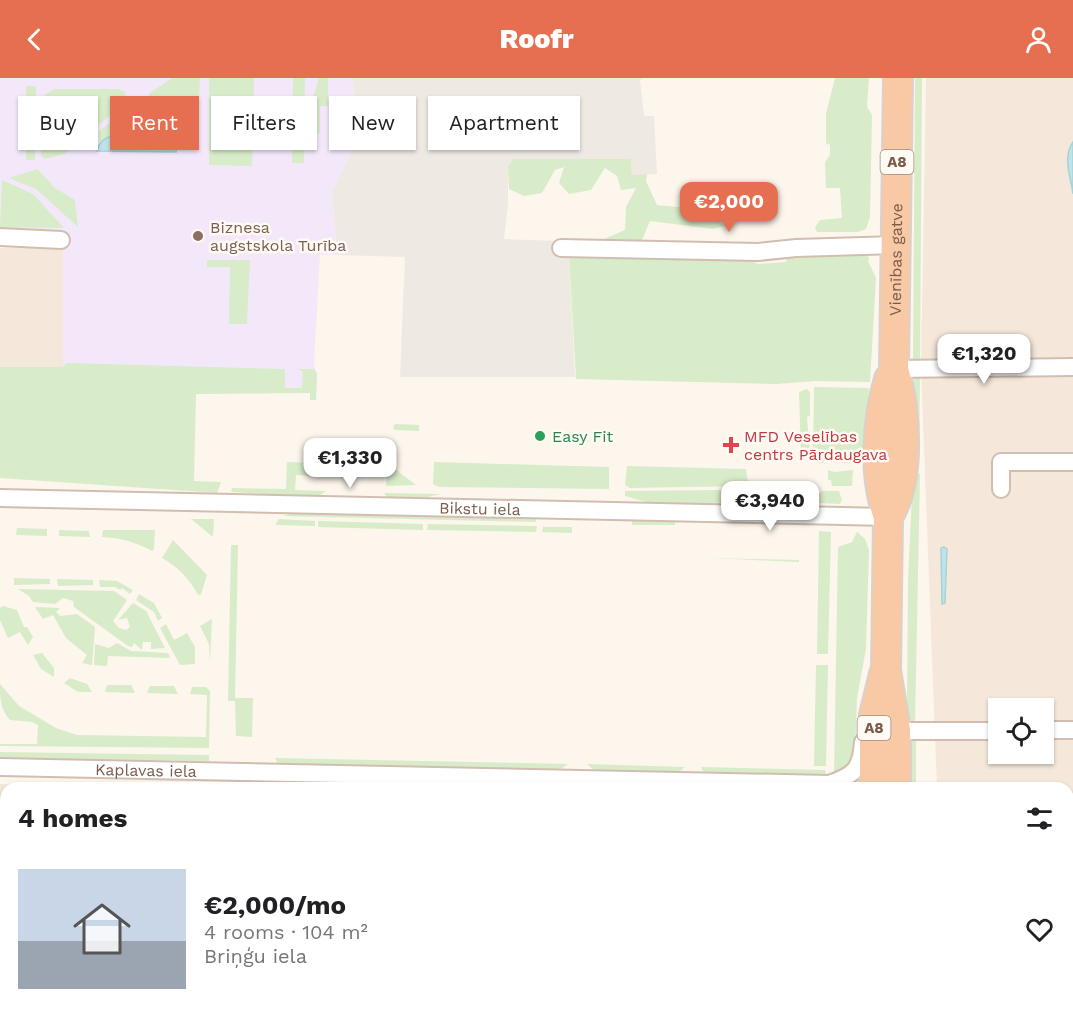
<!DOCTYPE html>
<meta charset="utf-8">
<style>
:root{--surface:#fff;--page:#f2f2f2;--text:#202124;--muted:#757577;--line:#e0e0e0;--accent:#e76f51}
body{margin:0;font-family:"Work Sans",sans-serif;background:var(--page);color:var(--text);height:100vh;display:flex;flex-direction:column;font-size:22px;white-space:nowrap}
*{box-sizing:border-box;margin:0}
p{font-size:20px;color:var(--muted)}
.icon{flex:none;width:33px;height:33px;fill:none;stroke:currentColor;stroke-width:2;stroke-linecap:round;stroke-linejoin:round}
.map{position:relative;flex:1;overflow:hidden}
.side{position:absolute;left:0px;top:704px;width:1074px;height:236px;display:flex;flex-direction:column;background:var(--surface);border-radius:18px 18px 0 0;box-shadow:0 2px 4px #0004}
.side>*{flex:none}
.top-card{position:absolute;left:18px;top:18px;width:600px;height:54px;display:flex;gap:12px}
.controls{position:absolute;left:988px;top:620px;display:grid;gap:12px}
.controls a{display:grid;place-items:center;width:66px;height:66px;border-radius:0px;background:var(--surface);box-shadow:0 2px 4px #0004;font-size:30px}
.price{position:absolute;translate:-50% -51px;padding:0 14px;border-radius:12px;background:#fff;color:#222;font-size:20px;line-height:39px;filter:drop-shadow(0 2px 3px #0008)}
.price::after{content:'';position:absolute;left:50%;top:36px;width:18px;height:14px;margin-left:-9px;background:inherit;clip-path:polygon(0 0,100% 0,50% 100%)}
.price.selected{background:var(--accent);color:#fff}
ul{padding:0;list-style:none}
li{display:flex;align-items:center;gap:18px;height:150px;padding:0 18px}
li+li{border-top:2px solid var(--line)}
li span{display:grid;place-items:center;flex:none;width:168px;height:120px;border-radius:0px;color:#555}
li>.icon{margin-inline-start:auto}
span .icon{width:72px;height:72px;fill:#fffc;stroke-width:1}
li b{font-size:26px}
h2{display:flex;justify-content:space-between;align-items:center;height:72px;padding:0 18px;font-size:26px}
.chip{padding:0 21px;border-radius:0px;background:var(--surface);box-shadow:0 2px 4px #0004;font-size:21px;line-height:54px}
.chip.selected{background:var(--accent);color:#fff}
header{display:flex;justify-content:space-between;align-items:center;height:78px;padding:0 18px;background:var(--accent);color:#fff;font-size:27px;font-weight:800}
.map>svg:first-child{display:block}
</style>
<header><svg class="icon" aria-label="back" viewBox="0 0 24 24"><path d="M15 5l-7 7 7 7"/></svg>Roofr<svg class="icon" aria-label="person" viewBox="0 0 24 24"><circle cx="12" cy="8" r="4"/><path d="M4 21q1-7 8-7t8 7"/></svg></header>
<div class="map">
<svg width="1073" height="938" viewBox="0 0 1073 938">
<rect width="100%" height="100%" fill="#fdf6ec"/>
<!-- residential -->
<g fill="#f5e8da" fill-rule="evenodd">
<path d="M926 0H1073V938H941V933H1068V710L937 709 921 292ZM999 630H1044V675H999Z"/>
<rect x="0" y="170" width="63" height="119"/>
<polygon points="0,706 142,709 6,710 6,933 657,933 657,938 0,938"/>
</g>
<!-- commercial -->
<rect fill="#fde8e0" x="657" y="933" width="178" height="5"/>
<!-- industrial -->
<polygon fill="#efe9e4" points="353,0 643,0 640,2 644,38 654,38 657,96 632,97 631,81 508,88 508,127 504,161 561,163 569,176 575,299 400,299 405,179 337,177 332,114 355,65"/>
<!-- education -->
<polygon fill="#f3e8fa" points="0,0 353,0 355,65 332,114 337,177 320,177 314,286 317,296 316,312 201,312 63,289 63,170 0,153"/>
<!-- green -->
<g fill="#d8ecc9">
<polygon points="172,0 200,0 199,28 185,28 185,37 172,37 148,20 150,15"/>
<polygon points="209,0 254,0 252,88 209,87"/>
<polygon points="293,0 305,0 304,85 292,85"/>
<polygon points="319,0 328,0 328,28 320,28 320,55 309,60 310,30"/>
<polygon points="835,0 869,0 867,29 872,37 870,139 866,151 858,154 817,154 815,149 820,142 842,140 840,110 826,110 825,84 830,77 830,67 826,65 826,36"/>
<polygon points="915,0 922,0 920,288 915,287 913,282"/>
<polygon points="26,8 36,8 35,82 26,82"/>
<polygon points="54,11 119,11 125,14 127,23 64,76 45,81 41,78 42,19"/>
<path d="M136 24 156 36 143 44 137 58C125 58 109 57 99 64L98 54Z"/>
<polygon points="513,81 631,81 632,97 647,96 646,103 657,127 708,132 724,148 713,151 650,143 637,174 739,178 758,186 786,184 789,173 859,174 869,179 868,183 876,200 870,304 815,303 777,306 576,301 569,176 625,152 626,129 636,110 621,112 617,98 605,90 591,112 569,116 559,105 564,89 555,92 542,115 524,118 509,111 508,88"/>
<polygon points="37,91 55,110 75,122 78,149 36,111 9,100"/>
<polygon points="2,102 33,116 64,150 0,149"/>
<polygon points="207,182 250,182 247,246 229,246 230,189 207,189"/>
<polygon points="67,285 285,291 285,310 302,310 303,294 298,291 314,291 317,296 316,322 310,322 310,315 196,316 194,403 221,404 217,415 0,400 0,289 63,289"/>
<polygon points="914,298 920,298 919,385 912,385"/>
<polygon points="814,309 869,310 864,384 859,386 824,383 823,385 816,385 816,381 813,381"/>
<polygon points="807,311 810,314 810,338 807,339 810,375 801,377 799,314"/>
<polygon points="395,346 419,347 419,353 395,352 393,349"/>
<polygon points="287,384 314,385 314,398 296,397 295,412 326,413 317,419 231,414 232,410 286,411"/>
<polygon points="434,384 609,389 609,411 439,409 433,406"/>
<polygon points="387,385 416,407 386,408"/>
<polygon points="627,388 746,391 748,405 745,408 630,410 625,407"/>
<polygon points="828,392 834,394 853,392 852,408 832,408 831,402 828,402"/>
<polygon points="913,395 920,396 915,647 908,642 907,630 908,501"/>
<polygon points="718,412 751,412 738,424 702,427 650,425 625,418 625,413"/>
<polygon points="788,412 821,415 821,413 839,413 842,422 840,426 798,424"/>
<polygon points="384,415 441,416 415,422 388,421"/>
<polygon points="0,426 215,432 216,434 0,430"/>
<polygon points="296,434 536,440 536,444 283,438"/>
<polygon points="191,441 214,441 213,459"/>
<polygon points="279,441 315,443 315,448 275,447"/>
<polygon points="318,443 423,446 423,452 318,449"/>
<polygon points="632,443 675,444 675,447 632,447"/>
<polygon points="428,446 537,448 536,454 427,452"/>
<polygon points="543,449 572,449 572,455 542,454"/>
<polygon points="17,450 47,451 47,458 16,457"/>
<polygon points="59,452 89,453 90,459 59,458"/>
<path d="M103 452H155L154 471 152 473C136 464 121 460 102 459Z"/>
<polygon points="819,453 831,454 828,576 817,576"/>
<polygon points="857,454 865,461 869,472 866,571 857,620 855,675 851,688 834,698 838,469 852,464"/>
<path d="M173 462 207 497 201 516 198 517C189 500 178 489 162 480Z"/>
<polygon points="231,467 238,467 235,620 253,620 252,659 236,658 235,623 228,623"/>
<polygon points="708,480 799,482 799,484"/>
<polygon points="14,500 50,501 50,506 14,507"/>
<polygon points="57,501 93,502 93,507 58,508"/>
<polygon points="99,502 117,503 133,512 130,516 122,510 120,512 115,509 100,509"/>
<polygon points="18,511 114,513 127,522 113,543 119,550 126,552 130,549 127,540 118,542 133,525 146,533 165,570 151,571 151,564 143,564 142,572 134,565 132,569 128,568 74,529 73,523 63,520 55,526 33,524 29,518"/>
<polygon points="139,516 154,525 162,540 158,543 154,534 136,522"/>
<polygon points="3,528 17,532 24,549 27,549 33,559 28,567 20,554 8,560 0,542 0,530"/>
<polygon points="35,529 60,530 56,534 60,538 77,536 95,549 92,587 82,585 87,577 66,560 53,537 43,541"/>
<polygon points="212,541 210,583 210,584 209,566 200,548"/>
<polygon points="166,546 174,562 187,555 195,569 195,586 180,587 160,550"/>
<polygon points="117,565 131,573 168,575 170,580 108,578 107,588 94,587 95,566 109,570"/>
<polygon points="42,575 54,590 54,599 41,591 33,577"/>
<polygon points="816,587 828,587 826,688 814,688"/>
<polygon points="70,600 87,606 92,614 78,614 64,605"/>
<path d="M0 606 19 628 56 650 77 657 206 659 207 617 190 616 192 609H206L210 613 209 670 0 668V666H37L38 647 32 644 10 642C0 631 0 620 0 606Z"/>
<polygon points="107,607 131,607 135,615 105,614"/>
<polygon points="150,608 174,608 178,616 147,615"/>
<polygon points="907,659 916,659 916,709 905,709"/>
<polygon points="0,674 209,677 209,683 0,680"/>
<polygon points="275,680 568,686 559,692 288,686 278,686"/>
<polygon points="587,686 685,689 679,694 595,693"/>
<polygon points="701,689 825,692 826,697 704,695"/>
<polygon points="101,705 160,709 97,709"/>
<rect x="789" y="933" width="71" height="5"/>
</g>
<!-- water -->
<g fill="#bfe3e8" stroke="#a5d3da" stroke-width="1.5">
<path d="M157 40C178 41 177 58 176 74L97 73C101 52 126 58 142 58L146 47Z"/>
<path d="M1073 64V116C1071 99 1062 80 1073 64Z"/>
<polygon points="944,469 947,471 945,525 942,526 941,470"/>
</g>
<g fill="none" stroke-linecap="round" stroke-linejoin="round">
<defs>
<g id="minor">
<polyline points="0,159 61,162"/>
<polyline points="561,170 758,174 796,170 897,167"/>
<polyline points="894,291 1073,289"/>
<polyline points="1001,411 1001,384 1073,384"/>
<path id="s1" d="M0 420 888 439"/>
<polyline points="1044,652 1073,652"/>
<polyline points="896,653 999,653"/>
<path id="s2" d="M0 689 829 706C855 697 861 691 863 664"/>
<polyline points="1068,785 1073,785"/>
</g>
<g id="trunk">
<path d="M889 301C877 343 873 396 888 439L886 592 896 653V710"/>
<path id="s3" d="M888 439C911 402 906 331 894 291L898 0"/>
<polyline points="874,710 874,637 884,596"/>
<polyline points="884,938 885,933"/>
</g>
</defs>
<!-- minor casing -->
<use href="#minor" stroke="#d1beb0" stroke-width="20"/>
<!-- trunk casing -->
<use href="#trunk" stroke="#dad1cd" stroke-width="32"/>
<!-- minor -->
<use href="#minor" stroke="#fff" stroke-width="16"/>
<!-- trunk -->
<use href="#trunk" stroke="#f9c8a4" stroke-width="28"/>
</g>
<!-- markers -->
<circle fill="#8d6e63" stroke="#fffaf3" stroke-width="2" cx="198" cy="158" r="6"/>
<circle fill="#2e9e5b" stroke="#fffaf3" stroke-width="2" cx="540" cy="358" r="6"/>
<path fill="#e0444e" stroke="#fffaf3" stroke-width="2" d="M728 358h6v6h6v6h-6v6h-6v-6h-6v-6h6z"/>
<g text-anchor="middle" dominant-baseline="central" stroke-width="5" stroke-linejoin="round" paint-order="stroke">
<!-- shield labels -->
<g fill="#fffaf3" stroke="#a28b7f" stroke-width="1.5">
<rect x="880.5" y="72" width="33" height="24" rx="4.5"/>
<rect x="857.5" y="638" width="33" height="24" rx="4.5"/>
</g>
<g font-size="15" font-weight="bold" fill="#7a5c4d">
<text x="897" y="84">A8</text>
<text x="874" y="650">A8</text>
</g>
<!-- education labels -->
<g font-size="16" fill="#785e54" stroke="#fffaf3" text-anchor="start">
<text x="210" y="149">Biznesa<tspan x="210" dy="18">augstskola Turība</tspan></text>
</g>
<!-- street labels -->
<g font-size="16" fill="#7a5c4d" stroke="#fffaf3">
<text stroke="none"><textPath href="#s3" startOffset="261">Vienības gatve</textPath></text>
<text stroke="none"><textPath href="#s1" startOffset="480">Bikstu iela</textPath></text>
<text stroke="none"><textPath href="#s2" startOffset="146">Kaplavas iela</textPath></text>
</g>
<!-- leisure labels -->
<g font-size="16" fill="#27864d" stroke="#fffaf3" text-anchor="start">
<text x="552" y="358">Easy Fit</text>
</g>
<!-- health labels -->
<g font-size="16" fill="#be3a42" stroke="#fffaf3" text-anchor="start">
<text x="744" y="358">MFD Veselības<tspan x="744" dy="18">centrs Pārdaugava</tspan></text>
</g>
</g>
</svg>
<div class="controls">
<a><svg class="icon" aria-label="locate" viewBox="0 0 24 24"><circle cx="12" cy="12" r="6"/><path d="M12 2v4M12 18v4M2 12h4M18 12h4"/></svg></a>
</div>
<b class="price selected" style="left:729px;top:155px">€2,000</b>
<b class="price" style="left:984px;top:307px">€1,320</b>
<b class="price" style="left:350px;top:411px">€1,330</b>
<b class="price" style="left:770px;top:454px">€3,940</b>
<div class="top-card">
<a class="chip">Buy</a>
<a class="chip selected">Rent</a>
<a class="chip">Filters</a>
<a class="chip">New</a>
<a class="chip">Apartment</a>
</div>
<section class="side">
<h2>4 homes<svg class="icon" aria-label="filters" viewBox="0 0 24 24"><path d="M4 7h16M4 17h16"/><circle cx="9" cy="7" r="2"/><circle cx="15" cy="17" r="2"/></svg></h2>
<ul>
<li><span style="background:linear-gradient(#c9d6e8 60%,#9aa5b1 0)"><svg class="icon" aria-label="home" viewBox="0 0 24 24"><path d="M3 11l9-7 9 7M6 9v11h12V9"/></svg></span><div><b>€2,000/mo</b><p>4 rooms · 104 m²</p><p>Briņģu iela</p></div><svg class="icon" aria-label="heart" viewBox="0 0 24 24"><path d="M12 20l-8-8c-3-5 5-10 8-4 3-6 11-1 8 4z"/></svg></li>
</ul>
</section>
</div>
